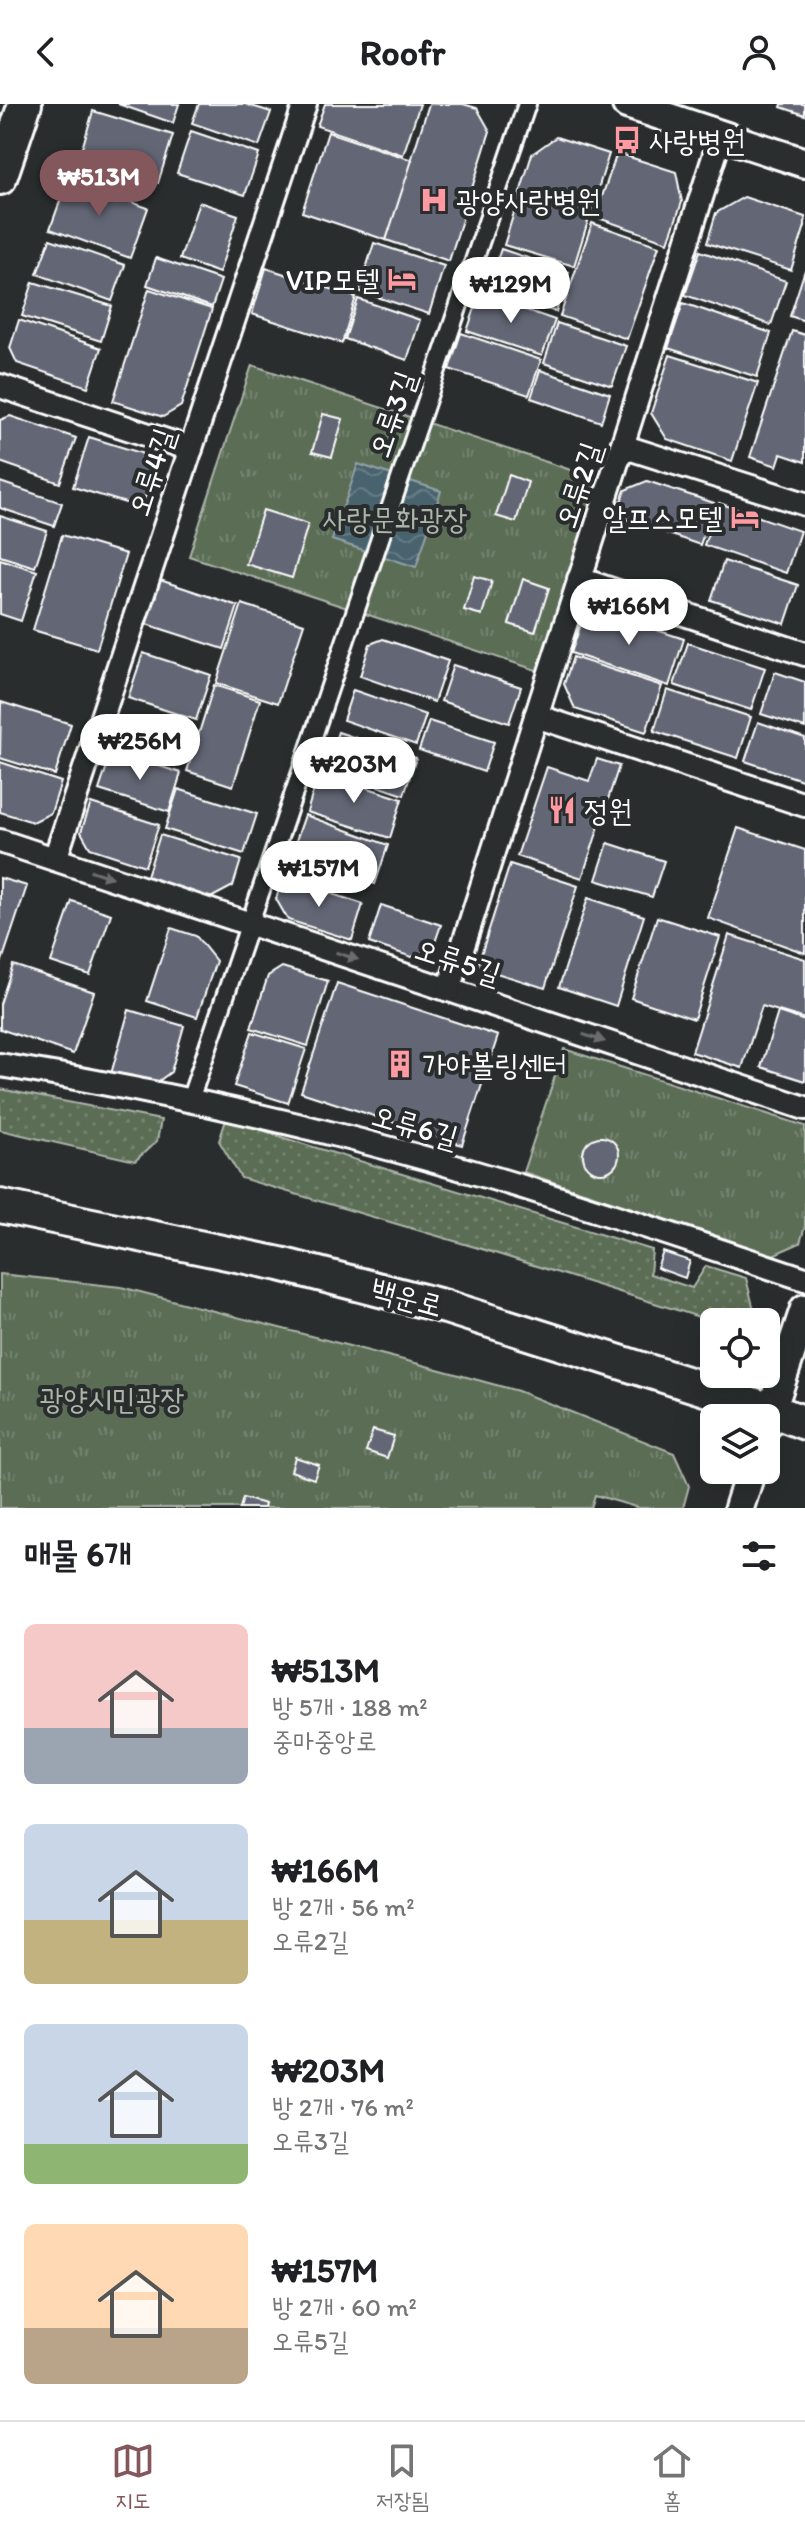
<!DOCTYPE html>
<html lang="ko">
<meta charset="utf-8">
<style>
:root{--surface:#fff;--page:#f2f2f2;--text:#202124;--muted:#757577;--line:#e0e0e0;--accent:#84575d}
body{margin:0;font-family:Itim,"Poor Story",sans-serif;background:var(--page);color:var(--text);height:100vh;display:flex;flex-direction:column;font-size:30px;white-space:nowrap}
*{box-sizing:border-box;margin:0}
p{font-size:26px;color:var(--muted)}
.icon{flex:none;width:44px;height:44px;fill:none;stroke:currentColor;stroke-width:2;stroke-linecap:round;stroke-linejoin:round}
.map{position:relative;height:1404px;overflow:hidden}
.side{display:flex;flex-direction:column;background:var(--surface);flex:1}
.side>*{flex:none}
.buttons{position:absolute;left:700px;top:1204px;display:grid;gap:16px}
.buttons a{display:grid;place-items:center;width:80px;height:80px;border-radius:12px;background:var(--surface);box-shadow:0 8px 32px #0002;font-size:40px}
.price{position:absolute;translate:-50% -68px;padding:0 18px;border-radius:28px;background:#fff;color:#222;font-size:26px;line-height:52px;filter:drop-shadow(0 2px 4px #0008)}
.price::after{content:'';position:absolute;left:50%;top:48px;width:24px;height:18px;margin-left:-12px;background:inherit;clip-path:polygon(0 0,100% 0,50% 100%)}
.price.on{background:var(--accent);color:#fff}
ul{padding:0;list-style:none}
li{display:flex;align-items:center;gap:24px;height:200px;padding:0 24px}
li span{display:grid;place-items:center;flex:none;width:224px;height:160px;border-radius:12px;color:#555}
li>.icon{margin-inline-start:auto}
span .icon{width:96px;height:96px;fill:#fffc;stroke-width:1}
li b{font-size:34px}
h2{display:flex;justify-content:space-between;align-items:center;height:96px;padding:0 24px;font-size:34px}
header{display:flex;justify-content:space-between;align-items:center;height:104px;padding:0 24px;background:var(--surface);font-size:36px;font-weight:700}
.menu{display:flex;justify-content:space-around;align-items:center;height:112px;border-top:2px solid var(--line);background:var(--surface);font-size:22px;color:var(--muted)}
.menu a{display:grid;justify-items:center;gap:4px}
.menu .on{color:var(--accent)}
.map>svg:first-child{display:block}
</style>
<header><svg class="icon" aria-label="back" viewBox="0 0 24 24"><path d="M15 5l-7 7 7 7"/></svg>Roofr<svg class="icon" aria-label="person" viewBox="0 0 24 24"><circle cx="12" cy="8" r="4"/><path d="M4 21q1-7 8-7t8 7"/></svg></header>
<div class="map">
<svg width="805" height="1404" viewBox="0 0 805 1404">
<defs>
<pattern id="grass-dots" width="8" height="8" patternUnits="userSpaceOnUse" patternTransform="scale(2)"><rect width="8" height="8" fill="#5b6d56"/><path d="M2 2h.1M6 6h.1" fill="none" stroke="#74836f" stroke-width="1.8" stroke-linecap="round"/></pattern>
<pattern id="park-tufts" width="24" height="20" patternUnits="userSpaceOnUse" patternTransform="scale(2)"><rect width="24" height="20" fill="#5b6d56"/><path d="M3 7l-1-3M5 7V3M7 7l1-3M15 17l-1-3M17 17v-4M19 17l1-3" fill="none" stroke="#74836f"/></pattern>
<pattern id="water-waves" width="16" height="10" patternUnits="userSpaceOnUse" patternTransform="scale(2)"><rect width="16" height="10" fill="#4a646e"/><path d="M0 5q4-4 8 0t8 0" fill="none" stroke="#657b84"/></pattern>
</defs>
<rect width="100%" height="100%" fill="#2a2d2e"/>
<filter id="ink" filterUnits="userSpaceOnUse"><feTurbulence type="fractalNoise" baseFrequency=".0125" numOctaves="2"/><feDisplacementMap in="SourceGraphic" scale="16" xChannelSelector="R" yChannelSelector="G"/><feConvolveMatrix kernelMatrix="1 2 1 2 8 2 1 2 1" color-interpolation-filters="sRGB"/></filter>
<g filter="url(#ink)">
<!-- grass -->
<g fill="url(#grass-dots)" stroke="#adb6aa" stroke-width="2">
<polygon points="0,985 161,1016 157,1037 135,1057 0,1026"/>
<polygon points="227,1013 284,1034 652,1146 650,1170 692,1184 706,1162 746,1174 755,1210 739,1218 715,1218 485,1146 241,1074 219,1037"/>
</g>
<!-- park -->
<g fill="url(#park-tufts)" stroke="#adb6aa" stroke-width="2">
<polygon points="252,261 601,376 539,567 189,452"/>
<polygon points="564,945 805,1022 805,1122 800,1139 773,1151 523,1068"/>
<polygon points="0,1170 121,1183 419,1260 518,1287 674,1349 689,1382 683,1404 639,1404 595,1391 591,1404 0,1404"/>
</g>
<!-- water -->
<polygon fill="url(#water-waves)" stroke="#92a2a8" stroke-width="2" points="358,360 441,387 416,463 332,436"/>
<!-- building -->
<g fill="#646675" stroke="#fff" stroke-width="2">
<polygon points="118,0 179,0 173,19"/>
<polygon points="199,0 245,0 271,8 259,42 192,19"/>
<polygon points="325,0 420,0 403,51 317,22"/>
<polygon points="429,0 463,0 477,4 490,27 449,157 386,136"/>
<polygon points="782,0 805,0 805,11 781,3"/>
<polygon points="93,7 173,31 158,79 79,55"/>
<polygon points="191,27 259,50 245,91 177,69"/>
<polygon points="328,28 412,56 386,136 302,108"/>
<polygon points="556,33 609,50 574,162 504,141 532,50"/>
<polygon points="617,49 676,68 682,98 668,138 595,113"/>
<polygon points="68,75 148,104 130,154 50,125"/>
<polygon points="744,93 805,113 805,122 791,166 707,139 716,109"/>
<polygon points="199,98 238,111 219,169 180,155"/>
<polygon points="592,119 659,142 627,235 560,212"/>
<polygon points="50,135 125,161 112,197 37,170"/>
<polygon points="374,139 444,162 429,210 359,187"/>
<polygon points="501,145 569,168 556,208 487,185"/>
<polygon points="700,147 786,177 771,221 685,191"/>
<polygon points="156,154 221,176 212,203 147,181"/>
<polygon points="266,164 356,193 342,239 252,210"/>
<polygon points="805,166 805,217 790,212"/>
<polygon points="33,178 112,202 101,237 22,212"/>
<polygon points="149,185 212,205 181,302 163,313 113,297"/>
<polygon points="480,190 555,216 542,252 467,227"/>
<polygon points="358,195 420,216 407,256 345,235"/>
<polygon points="683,199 771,229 757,273 668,244"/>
<polygon points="19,216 101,244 88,283 17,259 10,244"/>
<polygon points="557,219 626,242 612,282 544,259"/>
<polygon points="792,227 805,231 805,358 781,350 777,362 750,353"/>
<polygon points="461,229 541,256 529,291 449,265"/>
<polygon points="670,251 758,279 732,357 667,335 651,309"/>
<polygon points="540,266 610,290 601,318 531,294"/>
<polygon points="323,310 343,315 332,353 312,348"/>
<polygon points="10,312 76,334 60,379 0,358 0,316"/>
<polygon points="89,333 141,349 153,367 142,404 73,383"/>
<polygon points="509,371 528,378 516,418 496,412"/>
<polygon points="647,377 714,399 700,441 616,412 625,386"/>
<polygon points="0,378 62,399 54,422 0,404"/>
<polygon points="719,399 800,427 786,469 704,441"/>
<polygon points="263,406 308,420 292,474 246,460"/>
<polygon points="0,412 47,427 35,463 0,452"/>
<polygon points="62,431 126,450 97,545 33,526"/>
<polygon points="0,455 37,467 21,517 0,510"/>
<polygon points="724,457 798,481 785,520 711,496"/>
<polygon points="474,472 492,477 482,511 464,506"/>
<polygon points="157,475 238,502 224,545 143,519"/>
<polygon points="523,475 549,484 535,528 509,520"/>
<polygon points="242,500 304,520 278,599 216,579"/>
<polygon points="602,508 684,535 669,582 571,549 581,520"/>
<polygon points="383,535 448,557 434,598 360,572 370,540"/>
<polygon points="688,539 765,564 751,606 674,581"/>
<polygon points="143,549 211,571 196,616 128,594"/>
<polygon points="573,553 662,582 646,628 575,605 564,580"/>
<polygon points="453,561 521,583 509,619 441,597"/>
<polygon points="775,568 805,578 805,624 761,610"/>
<polygon points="214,581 260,596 233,682 187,667"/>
<polygon points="353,586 426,611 416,641 343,616"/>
<polygon points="667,586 751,613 738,654 654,627"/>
<polygon points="1,598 71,620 55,671 0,654"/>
<polygon points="429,617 494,638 484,668 419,646"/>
<polygon points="758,618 805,634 805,677 745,657"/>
<polygon points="338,628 416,654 404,691 325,664"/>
<polygon points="112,647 181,669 169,708 99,686"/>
<polygon points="597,655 619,662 582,774 517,752 547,663 589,677"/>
<polygon points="0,658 61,678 51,709 33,718 0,708"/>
<polygon points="319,668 402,695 390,734 307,708"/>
<polygon points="178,685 257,710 244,750 165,725"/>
<polygon points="91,699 159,721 145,762 90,744 81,728"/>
<polygon points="305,711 388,741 375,780 291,751"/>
<polygon points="738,724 805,746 805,849 708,814"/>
<polygon points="160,731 241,756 233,782 205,797 145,778"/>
<polygon points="608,739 664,757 652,793 596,776"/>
<polygon points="510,760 578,782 545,884 477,863"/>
<polygon points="0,774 27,782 0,863"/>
<polygon points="283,774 363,800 352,836 288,816 276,795"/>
<polygon points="588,794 644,812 616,902 559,883"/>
<polygon points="72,797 111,810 90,871 51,858"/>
<polygon points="381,801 441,821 433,844 412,853 369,839"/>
<polygon points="657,813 720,833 694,915 631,894"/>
<polygon points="171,824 196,832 216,857 197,913 147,897"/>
<polygon points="729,831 805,855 805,915 762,902 742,964 692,948"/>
<polygon points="13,861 94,888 73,950 0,925 0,900"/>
<polygon points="282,863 328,877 308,942 251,924 268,872"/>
<polygon points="337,879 498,932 462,1041 301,988"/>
<polygon points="129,906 184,922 171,968 152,982 111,970"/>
<polygon points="778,908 805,917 805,977 761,963"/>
<polygon points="252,928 306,945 288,999 234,982"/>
<circle cx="601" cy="1051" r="18"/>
<polygon points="663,1148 690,1157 685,1174 657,1164"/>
<polygon points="373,1326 394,1332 387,1354 366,1347"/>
<polygon points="295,1353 319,1361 314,1375 291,1367"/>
<polygon points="243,1394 265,1400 264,1404 240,1404"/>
</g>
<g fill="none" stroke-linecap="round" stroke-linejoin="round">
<defs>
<polyline id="pedestrian" points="190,996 527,0"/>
<g id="minor">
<polyline points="0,282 191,345"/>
<polyline points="622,342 805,400"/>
<polyline points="579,475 805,550"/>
<polyline points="536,612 805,701"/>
<polyline points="0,737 805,1004"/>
<polyline points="55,755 305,0"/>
<polyline points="449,886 721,31"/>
<path d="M0 961C117 980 234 1004 349 1034 503 1073 654 1125 805 1175"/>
</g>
<g id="tertiary">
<polyline points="627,0 805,59"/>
<polyline points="766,1322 805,1205"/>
<polyline points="739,1404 751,1366"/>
</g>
<g id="secondary">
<polyline points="0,74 25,0"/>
<polyline points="0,1102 280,1160 446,1203 771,1306 805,1319"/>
</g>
</defs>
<!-- pedestrian casing -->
<use href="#pedestrian" stroke="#fff" stroke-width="22"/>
<!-- minor casing -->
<use href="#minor" stroke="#fff" stroke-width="28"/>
<!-- tertiary casing -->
<use href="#tertiary" stroke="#fff" stroke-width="34"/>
<!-- secondary casing -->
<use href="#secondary" stroke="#fff" stroke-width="38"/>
<!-- pedestrian -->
<use href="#pedestrian" stroke="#2a2d2e" stroke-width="16"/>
<!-- minor -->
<use href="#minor" stroke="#2a2d2e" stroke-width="22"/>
<!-- tertiary -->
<use href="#tertiary" stroke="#2a2d2e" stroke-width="28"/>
<!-- secondary -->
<use href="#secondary" stroke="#2a2d2e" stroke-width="32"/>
</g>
<!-- one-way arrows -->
<defs><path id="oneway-solid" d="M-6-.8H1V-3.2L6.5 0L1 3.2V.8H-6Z" transform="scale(2)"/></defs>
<g fill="#6a6c6d">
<use href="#oneway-solid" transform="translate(101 770) rotate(18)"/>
<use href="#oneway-solid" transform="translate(347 852) rotate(18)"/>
<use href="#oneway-solid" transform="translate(594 934) rotate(18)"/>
</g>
</g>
<!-- icons -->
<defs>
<symbol id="bus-bare" viewBox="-9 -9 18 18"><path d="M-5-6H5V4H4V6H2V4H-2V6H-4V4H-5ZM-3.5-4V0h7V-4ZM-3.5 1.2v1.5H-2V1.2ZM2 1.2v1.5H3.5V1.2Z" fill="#ff9aa2" stroke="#2a2d2e" stroke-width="2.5" paint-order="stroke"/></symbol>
<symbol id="hospital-bare" viewBox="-9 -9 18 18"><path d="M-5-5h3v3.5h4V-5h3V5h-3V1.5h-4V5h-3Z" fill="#ff9aa2" stroke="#2a2d2e" stroke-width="2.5" paint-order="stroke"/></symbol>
<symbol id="hotel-bare" viewBox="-9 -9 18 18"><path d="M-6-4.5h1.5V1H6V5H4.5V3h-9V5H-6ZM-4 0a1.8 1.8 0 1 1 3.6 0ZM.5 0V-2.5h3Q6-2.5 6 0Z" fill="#ff9aa2" stroke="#2a2d2e" stroke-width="2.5" paint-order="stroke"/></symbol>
<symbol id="restaurant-bare" viewBox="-9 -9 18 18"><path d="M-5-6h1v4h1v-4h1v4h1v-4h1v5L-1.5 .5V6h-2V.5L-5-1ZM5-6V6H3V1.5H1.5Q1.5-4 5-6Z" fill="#ff9aa2" stroke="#2a2d2e" stroke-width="2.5" paint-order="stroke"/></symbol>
<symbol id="building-bare" viewBox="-9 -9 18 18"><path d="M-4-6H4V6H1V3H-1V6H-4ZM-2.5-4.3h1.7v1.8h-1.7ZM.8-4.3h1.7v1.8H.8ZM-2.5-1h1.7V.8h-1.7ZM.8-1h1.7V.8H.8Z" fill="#ff9aa2" stroke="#2a2d2e" stroke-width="2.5" paint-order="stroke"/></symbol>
</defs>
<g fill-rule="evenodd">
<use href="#bus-bare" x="607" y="16" width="40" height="40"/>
<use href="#hospital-bare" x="414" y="76" width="40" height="40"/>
<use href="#hotel-bare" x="382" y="155" width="40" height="40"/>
<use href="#hotel-bare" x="725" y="393" width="40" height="40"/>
<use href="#restaurant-bare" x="542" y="686" width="40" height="40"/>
<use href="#building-bare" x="380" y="940" width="40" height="40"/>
</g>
<g text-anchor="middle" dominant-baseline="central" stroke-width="8" stroke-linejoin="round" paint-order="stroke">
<!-- poi labels -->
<g font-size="30" fill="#fff" stroke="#2a2d2e" text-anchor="start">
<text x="649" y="36">사랑병원</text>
<text x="456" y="96">광양사랑병원</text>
<text x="380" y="175" text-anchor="end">VIP모텔</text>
<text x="723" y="413" text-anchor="end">알프스모텔</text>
<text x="584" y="706">정원</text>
<text x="422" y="960">가야볼링센터</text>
</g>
<!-- street labels -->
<g font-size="30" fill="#fff" stroke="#2a2d2e">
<text transform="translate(392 310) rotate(-71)">오류3길</text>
<text transform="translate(151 368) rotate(-72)">오류4길</text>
<text transform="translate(578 381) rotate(-72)">오류2길</text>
<text transform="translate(458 857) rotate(18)">오류5길</text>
<text transform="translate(415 1022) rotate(16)">오류6길</text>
<text transform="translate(407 1193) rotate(15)">백운로</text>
</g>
<!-- park labels -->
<g font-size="30" fill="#adb6aa" stroke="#2a2d2e">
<text x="395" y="414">사랑문화광장</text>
<text x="112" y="1294">광양시민광장</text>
</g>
</g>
</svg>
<div class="buttons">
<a><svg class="icon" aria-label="locate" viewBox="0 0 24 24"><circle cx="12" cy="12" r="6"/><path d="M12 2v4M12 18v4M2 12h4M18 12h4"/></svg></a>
<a><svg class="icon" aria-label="layers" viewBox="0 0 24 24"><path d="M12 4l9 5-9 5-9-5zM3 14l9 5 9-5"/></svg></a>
</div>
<b class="price on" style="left:99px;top:114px">₩513M</b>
<b class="price" style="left:511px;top:221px">₩129M</b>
<b class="price" style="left:629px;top:543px">₩166M</b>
<b class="price" style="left:140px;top:678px">₩256M</b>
<b class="price" style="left:354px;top:701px">₩203M</b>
<b class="price" style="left:319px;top:805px">₩157M</b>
</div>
<section class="side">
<h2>매물 6개<svg class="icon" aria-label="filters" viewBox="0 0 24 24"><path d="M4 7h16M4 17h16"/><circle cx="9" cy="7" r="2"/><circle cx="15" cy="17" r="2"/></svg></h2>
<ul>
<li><span style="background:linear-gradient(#f6c9c9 65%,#9aa5b1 0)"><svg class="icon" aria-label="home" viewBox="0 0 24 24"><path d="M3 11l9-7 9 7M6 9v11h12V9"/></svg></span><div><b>₩513M</b><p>방 5개 · 188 m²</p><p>중마중앙로</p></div></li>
<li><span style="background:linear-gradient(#c9d6e8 60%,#c2b280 0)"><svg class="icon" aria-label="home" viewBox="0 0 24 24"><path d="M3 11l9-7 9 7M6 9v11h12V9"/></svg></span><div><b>₩166M</b><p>방 2개 · 56 m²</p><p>오류2길</p></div></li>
<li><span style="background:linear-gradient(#c9d6e8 75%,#8fb573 0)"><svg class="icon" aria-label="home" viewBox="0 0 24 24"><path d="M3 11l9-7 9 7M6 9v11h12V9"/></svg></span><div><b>₩203M</b><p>방 2개 · 76 m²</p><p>오류3길</p></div></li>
<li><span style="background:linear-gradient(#ffd9b3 65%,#b9a48a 0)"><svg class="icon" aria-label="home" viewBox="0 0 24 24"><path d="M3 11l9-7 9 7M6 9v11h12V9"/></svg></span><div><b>₩157M</b><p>방 2개 · 60 m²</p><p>오류5길</p></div></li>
</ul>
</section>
<nav class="menu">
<a class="on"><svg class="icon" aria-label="map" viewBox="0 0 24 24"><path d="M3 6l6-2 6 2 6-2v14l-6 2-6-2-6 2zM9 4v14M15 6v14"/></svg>지도</a>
<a><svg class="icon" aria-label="saved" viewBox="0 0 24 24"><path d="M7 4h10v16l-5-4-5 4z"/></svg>저장됨</a>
<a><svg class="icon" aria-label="home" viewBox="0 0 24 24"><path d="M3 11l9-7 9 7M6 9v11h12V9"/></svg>홈</a>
</nav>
